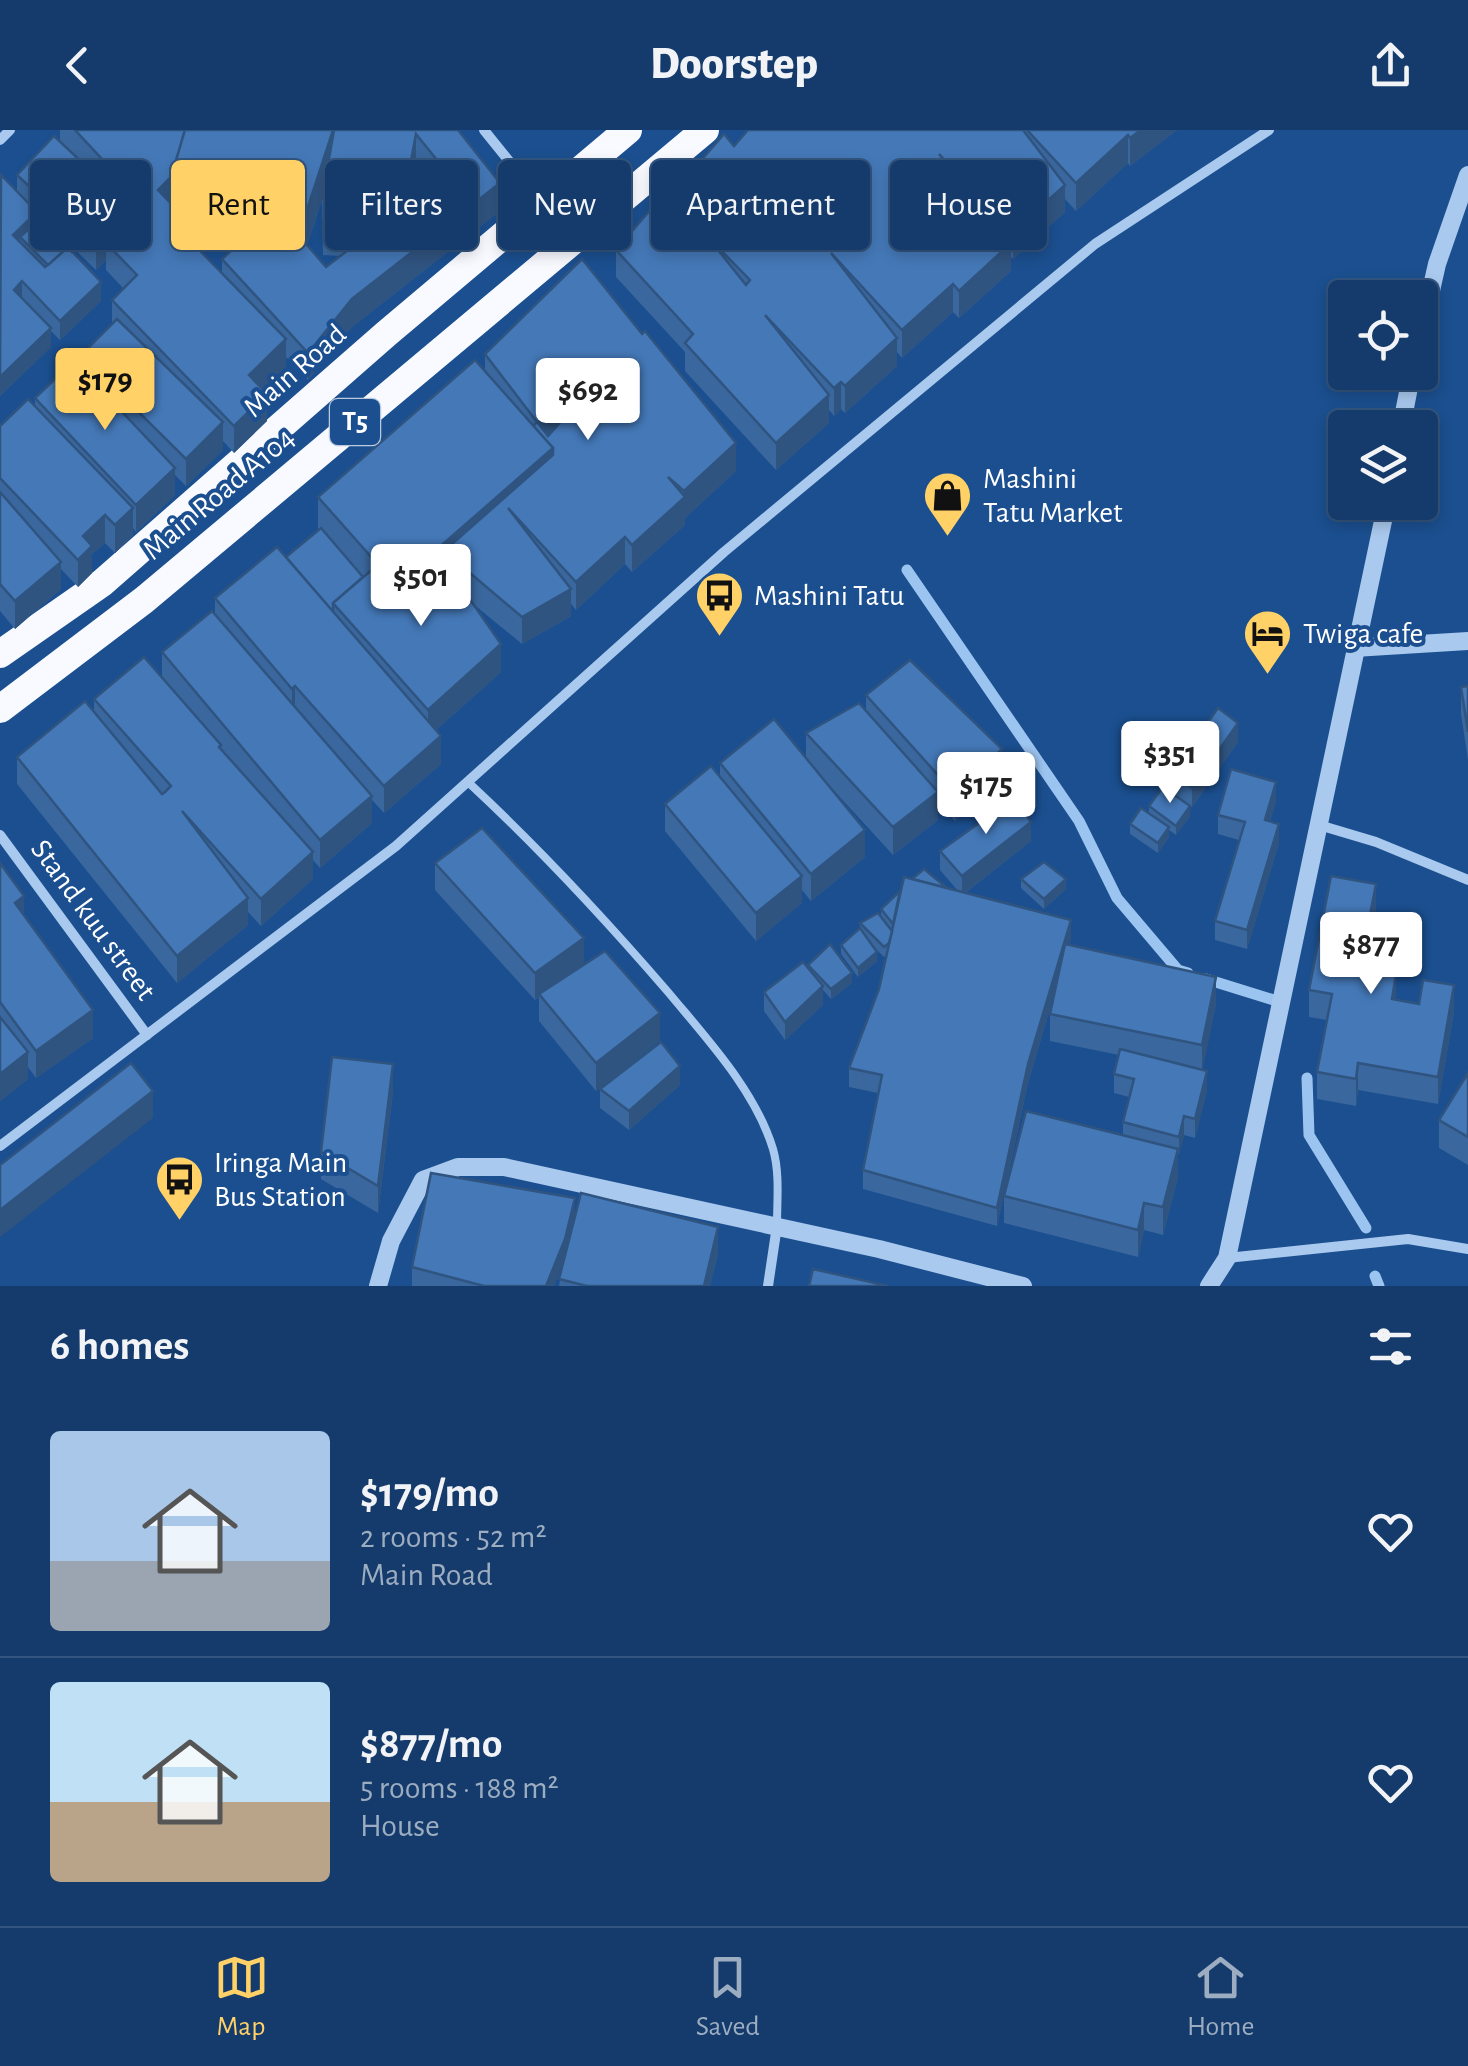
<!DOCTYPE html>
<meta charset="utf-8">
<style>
:root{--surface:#143b6b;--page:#1d4271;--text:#f1f3f6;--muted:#9dadc1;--line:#33557e;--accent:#ffd166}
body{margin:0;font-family:"Alegreya Sans",sans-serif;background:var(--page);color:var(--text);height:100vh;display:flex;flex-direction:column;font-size:38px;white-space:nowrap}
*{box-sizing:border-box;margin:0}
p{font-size:32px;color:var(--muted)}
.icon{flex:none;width:55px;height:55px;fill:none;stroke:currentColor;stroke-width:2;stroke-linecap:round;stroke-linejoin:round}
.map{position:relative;height:1156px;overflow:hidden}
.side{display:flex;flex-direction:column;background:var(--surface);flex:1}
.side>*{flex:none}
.banner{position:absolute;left:30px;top:30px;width:1410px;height:90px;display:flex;gap:20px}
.fabs{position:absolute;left:1328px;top:150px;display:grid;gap:20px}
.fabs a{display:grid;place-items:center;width:110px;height:110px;border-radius:10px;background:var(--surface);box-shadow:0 5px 15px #0003,0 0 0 2px var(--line);font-size:50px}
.price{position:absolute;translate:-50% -85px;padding:0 22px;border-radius:10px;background:#fff;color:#222;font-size:32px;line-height:65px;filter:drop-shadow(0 2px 5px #0008)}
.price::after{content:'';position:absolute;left:50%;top:60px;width:30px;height:22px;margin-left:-15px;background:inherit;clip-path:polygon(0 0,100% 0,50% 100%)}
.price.current{background:var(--accent);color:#111}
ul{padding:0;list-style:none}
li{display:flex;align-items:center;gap:30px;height:250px;padding:0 50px}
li+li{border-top:2px solid var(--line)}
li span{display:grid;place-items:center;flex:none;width:280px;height:200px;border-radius:10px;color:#555}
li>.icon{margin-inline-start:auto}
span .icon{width:120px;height:120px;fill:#fffc;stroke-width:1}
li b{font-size:42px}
h2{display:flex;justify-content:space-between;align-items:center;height:120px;padding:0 50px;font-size:42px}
.chip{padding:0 35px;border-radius:10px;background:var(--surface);box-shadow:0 5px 15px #0003,0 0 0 2px var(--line);font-size:35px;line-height:90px}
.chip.current{background:var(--accent);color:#111}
header{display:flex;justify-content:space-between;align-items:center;height:130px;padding:0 50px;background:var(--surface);font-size:45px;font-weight:800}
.dock{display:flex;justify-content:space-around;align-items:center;height:140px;border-top:2px solid var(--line);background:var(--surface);font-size:28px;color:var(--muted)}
.dock a{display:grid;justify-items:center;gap:5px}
.dock .current{color:var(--accent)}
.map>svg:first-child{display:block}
</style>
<header><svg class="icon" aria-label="back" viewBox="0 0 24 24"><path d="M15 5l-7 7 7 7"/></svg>Doorstep<svg class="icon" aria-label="share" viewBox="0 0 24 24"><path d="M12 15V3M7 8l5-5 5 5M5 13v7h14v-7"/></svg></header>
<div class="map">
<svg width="1468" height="1156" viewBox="0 0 1468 1156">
<rect width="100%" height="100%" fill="#1b4f8f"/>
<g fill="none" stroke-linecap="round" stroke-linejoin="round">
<!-- stream -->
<g stroke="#9cc4f0" stroke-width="11">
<polyline points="907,440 1079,691 1117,768 1178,840 1188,843"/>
<polyline points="1206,849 1274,870"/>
<polyline points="1307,948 1309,1005 1366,1098"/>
<polyline points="1375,1146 1379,1156"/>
</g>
<!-- service -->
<path stroke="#a9c9ee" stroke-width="8" d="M469 653C540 719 605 789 668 862 707 909 755 960 773 1019 780 1043 777 1071 777 1095"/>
<!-- minor -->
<g stroke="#a9c9ee" stroke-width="10">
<polyline points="484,0 542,72"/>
<polyline points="0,10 10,0"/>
<polyline points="1319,695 1376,712 1468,750"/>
<polyline points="0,705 147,905"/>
<polyline points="0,1016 396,716 724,422 1095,114 1269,0"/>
<polyline points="1227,1128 1408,1109 1468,1119"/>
<polyline points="768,1156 777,1096"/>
</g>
<!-- tertiary -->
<g stroke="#a9c9ee" stroke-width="18">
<polyline points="1420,209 1437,134 1468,45"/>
<polyline points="1401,298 1412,242"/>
<polyline points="1354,518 1468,511"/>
<polyline points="378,1156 391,1111 423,1050 458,1037 504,1037 879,1119 1023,1156"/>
<polyline points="1209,1156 1227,1128 1387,372"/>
</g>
<!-- trunk -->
<g stroke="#f8faff" stroke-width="28">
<polyline points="0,524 102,453 386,204 628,0"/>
<polyline points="0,579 144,470 705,0"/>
</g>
</g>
<!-- wall -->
<g fill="#3a679d" fill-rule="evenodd">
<path d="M60 0H458L500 81 352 197 308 250 286 227V236L262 259 267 291 234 323 223 311V320L186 356 175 345V365L136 402 133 398V405L115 423 105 413 92 424V443L78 457 61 439V459L15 499 0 481V296L35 276V268L81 238V225L112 194V170L123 158 106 140V130L96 140 65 110V91L72 83 66 77 49 94 31 77 37 92 74 124 101 171 60 210 51 201V217L0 266 17 63V45L60 11ZM416 32 432 51 409 69ZM322 70 323 125 340 126 326 137 307 115ZM178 81 250 103 222 129V143L182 102Z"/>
<polygon points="748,0 1177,0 1130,36 1128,33 1076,81 1065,69 1065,82 1013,129 1011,127 1011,141 959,188 953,182 902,228 897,222 897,236 845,283 841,279 834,286 829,280 829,293 776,340 685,241 685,222 616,147 616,120 672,64 734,16"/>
<polygon points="485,224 736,341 685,388 685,395 632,442 625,434 576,480 571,474 571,486 522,514 472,473 501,542 436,600 441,634 384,683 372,670 372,693 320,738 313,730 313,749 261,796 248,782 248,795 177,853 17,654 17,627 94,582 94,569 162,548 162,522 215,485 215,468 286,427 318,400 318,367 485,241"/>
<polygon points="1468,556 1468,630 1461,584 1461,557"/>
<polygon points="866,565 1002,646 955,691 938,672 938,690 893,725 827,653 865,727 811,771 802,760 802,773 756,811 665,701 665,674 720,647 720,633 806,628 806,603 866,581"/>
<polygon points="1238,612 1192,677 1172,663 1172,644"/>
<polygon points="1276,671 1270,691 1279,713 1247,819 1215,810 1215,791 1239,710 1218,704 1218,685"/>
<polygon points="1149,676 1190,686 1176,705 1169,700 1169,707 1158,723 1130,704 1130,694 1149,683"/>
<polygon points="1031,711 965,763 1071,809 1069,815 1216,874 1202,940 1207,960 1195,1008 1184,1005 1178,1025 1178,1047 1163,1105 1144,1100 1138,1127 1004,1093 1004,1066 1123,1005 1123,992 1129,967 1114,963 1114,944 1119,925 1050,911 1050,884 1054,865 1028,953 997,1096 863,1059 863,1040 878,963 849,957 849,938 879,859 887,825 884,827 873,816 877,831 858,847 841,824 841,815 860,798 860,793 881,788 881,779 947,758 958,761 940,740 940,721"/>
<polygon points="0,733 24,785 93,908 36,948 28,937 28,949 0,971"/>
<polygon points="435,733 584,835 660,910 596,961 539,891 539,867 535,870 435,760"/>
<polygon points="1021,749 1066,759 1044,779 1021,758"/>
<polygon points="1376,782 1365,838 1396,870 1454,882 1438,974 1358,960 1356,976 1317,969 1317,942 1327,890 1309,887 1309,860"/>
<polygon points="808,835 852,853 831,869 823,860 823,875 785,910 764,881 764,862 808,838"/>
<polygon points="1468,943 1468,1035 1439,1018 1439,990"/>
<polygon points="680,955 629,1000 600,978 600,959"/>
<polygon points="393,961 378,1083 321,1049 321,1022"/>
<polygon points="575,1083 718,1124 710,1156 559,1156 563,1132 554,1156 412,1156 412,1137"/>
</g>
<!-- shaded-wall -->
<g fill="#305480">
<polygon points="333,0 340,0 332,40 305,120 305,86"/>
<polygon points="1141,0 1177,0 1130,36 1130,8"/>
<polygon points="416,4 416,32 403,102 403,74"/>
<polygon points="1128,5 1128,33 1076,81 1076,53"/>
<polygon points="172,46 172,74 158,60"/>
<polygon points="500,53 500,81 352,197 308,250 308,223 352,169"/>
<polygon points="1065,55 1065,82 1013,129 1013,102"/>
<polygon points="66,58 66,77 49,94 49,75"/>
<polygon points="134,81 134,100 106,113 106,130 96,140 96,121"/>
<polygon points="37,82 37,101 20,107 20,117 13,105"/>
<polygon points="182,85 182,112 173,93"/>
<polygon points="1011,113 1011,141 959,188 959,161"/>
<polygon points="22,151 22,170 14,160"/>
<polygon points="101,152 101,171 60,210 60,191"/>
<polygon points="953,154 953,182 902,228 902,200"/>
<polygon points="51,198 51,217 0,266 0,247"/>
<polygon points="897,208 897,236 845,283 845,256"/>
<polygon points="286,209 286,236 249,273 249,245"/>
<polygon points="841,252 841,279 834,286 834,258"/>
<polygon points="267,264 267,291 234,323 234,296"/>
<polygon points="829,265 829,293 776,340 776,313"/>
<polygon points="572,279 545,316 537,292"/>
<polygon points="223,292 223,320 186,356 186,329"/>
<polygon points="736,313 736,341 685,388 685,395 632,442 632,415 684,368 684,361"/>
<polygon points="553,318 553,353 444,421 444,448 396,490 396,455"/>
<polygon points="175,338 175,365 136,402 136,375"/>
<polygon points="133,378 133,405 115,423 115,395"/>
<polygon points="105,385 105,413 92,424 92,443 78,457 78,430 83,406"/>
<polygon points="625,407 625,434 576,480 576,452"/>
<polygon points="61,432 61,459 15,499 15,471"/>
<polygon points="571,459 571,486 522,514 522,487"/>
<polygon points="501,514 501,542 428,607 428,580"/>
<polygon points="295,556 295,584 292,587 292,559"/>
<polygon points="1238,593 1238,612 1192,677 1192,658"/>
<polygon points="441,606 441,634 384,683 384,656"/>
<polygon points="1002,619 1002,646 955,691 955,664"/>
<polygon points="1276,652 1276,671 1265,709 1265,690"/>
<polygon points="938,662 938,690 893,725 893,697"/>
<polygon points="372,666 372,693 320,738 320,710"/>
<polygon points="1190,676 1190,686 1176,705 1176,696"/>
<polygon points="1031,692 1031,711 962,765 962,746"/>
<polygon points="1279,694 1279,713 1247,819 1247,800"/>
<polygon points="1169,697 1169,707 1158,723 1158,713"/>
<polygon points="865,700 865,727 811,771 811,744"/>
<polygon points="313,722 313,749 261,796 261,769"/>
<polygon points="802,746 802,773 756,811 756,783"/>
<polygon points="1066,749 1066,759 1044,779 1044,769"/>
<polygon points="1376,754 1376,782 1360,864 1360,837"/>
<polygon points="24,766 24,794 15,773"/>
<polygon points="248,768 248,795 177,853 177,826"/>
<polygon points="1071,790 1071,809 1028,953 997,1096 997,1078 1028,934"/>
<polygon points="584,808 584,836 539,864 539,867 535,870 535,843"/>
<polygon points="877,822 877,831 858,847 858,838"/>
<polygon points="852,843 852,853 831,869 831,859"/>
<polygon points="1396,844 1396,871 1392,869"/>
<polygon points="1216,847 1216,874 1202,943 1202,915"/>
<polygon points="1454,855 1454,882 1438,974 1438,947"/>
<polygon points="823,856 823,875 785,910 785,892"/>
<polygon points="93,880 93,908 36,948 36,921"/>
<polygon points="660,883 660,910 596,961 596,933"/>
<polygon points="28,922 28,949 0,971 0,944"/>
<polygon points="1358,933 1358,960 1356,976 1356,949"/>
<polygon points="393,934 393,961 378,1083 378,1056"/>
<polygon points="680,936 680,955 629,1000 629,981"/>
<polygon points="1207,941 1207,960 1195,1008 1195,989"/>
<polygon points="153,961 153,988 0,1107 0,1080"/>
<polygon points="1184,986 1184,1005 1179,1026 1179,1007"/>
<polygon points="1178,1019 1178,1047 1163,1105 1163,1077"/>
<polygon points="575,1068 575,1087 565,1128 554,1156 546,1156"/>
<polygon points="1144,1073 1144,1100 1138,1127 1138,1100"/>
<polygon points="718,1097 718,1124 710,1156 704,1156"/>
</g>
<!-- building -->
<g fill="#4478b7" stroke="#305480" stroke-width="2.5" fill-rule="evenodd">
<polygon points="75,0 185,0 172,46 158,60 182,85 173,93 286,209 249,245 267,264 234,296 112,170 137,145 106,113 152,68 143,73"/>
<polygon points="185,0 333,0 305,86 172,44"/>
<path d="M334 0H458L500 53 352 169 308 223 222 129 273 83 283 87 326 137 374 100 323 97 327 70 322 69ZM416 4 445 40 403 74Z"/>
<path d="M748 0H1023L1065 55 1013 102 939 24 1011 113 959 161 953 154 902 200 831 123 897 208 845 256 841 252 834 258 765 185 829 265 776 313 685 213 693 204 616 120 668 59 672 64 724 4 734 16ZM763 52 806 96 802 100ZM706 105 750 150 746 155Z"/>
<polygon points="1027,0 1141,0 1130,8 1128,5 1076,53"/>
<polygon points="54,6 134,81 96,121 65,91 82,73 66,58 49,75 17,45"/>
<polygon points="1,45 37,82 13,105 45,137 68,117 101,152 60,191 22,151 14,160 51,198 0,247"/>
<polygon points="41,87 74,120 72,122 68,117 48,135 20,107"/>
<polygon points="582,129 642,204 645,201 736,313 684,361 668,347 685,367 632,415 625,407 576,452 508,378 571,459 522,487 444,421 553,325 553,318 533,296 537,292 548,306 572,279 537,292 485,224"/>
<polygon points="117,189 223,292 186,329 81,225"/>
<polygon points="475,230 553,318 396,455 318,367"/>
<polygon points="74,231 175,338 136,375 35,268"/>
<polygon points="28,269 133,378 115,395 105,385 83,406 92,416 78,430 0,348 0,296"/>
<polygon points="0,362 61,432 15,471 0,454"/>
<polygon points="321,398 363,447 333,473 333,482 286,427"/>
<polygon points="277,417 441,606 384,656 295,556 292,559 215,468"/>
<polygon points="439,425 501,514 428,580 333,473 374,438 396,462"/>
<polygon points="212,481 372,666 320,710 162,522"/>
<polygon points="144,527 221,615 219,617 313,722 261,769 182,681 248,768 177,826 17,627 85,571 162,664 165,662 171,656 94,569"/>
<polygon points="910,530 1002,619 955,664 866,565"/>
<polygon points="1468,556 1468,602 1461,557"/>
<polygon points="859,573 938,662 893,697 806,603"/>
<polygon points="1218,578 1238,593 1192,658 1172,644"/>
<polygon points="774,589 865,700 811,744 720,633"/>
<polygon points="711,636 802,746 756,783 665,674"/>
<polygon points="1231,639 1276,652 1265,690 1279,694 1247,800 1215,791 1245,692 1218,685"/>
<polygon points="1163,657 1190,676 1176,696 1149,676"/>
<polygon points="1014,668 1031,692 962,746 940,721"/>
<polygon points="1141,678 1169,697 1158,713 1130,694"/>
<polygon points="482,698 584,808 535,843 435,733"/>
<polygon points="1044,732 1066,749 1044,769 1021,749"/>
<polygon points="0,733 24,766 15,773 93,880 36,921 0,872"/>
<polygon points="924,739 947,758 912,749"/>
<polygon points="1331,746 1376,754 1360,837 1396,844 1392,869 1419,874 1423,850 1454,855 1438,947 1358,933 1356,949 1317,942 1332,864 1309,860"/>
<polygon points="904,747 1071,790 1028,934 997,1078 863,1040 882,945 849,938 879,859"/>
<polygon points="900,761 893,794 881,779"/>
<polygon points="878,783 892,801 889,813 884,817 860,793"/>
<polygon points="860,798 877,822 858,838 841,815"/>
<polygon points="830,814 852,843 831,859 808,835"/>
<polygon points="1065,814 1216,847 1202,915 1050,884"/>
<polygon points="605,821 660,883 596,933 539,864"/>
<polygon points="803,832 823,856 785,892 764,862"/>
<polygon points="0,887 28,922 0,944"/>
<polygon points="661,912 680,936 629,981 600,959"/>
<polygon points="1120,919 1207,941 1195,989 1184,986 1179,1007 1123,992 1134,949 1114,944"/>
<polygon points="332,927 393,934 378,1056 321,1022"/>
<polygon points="131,933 153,961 0,1080 0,1035"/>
<polygon points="1468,943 1468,1007 1439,990"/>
<polygon points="1026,981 1178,1019 1163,1077 1144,1073 1138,1100 1004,1066"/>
<polygon points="431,1043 575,1068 565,1109 546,1156 484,1156 412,1137"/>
<polygon points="581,1063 718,1097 704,1156 587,1156 559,1149"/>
<polygon points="813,1139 888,1156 809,1156"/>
</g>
<!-- icons -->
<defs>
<symbol id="shop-pin" viewBox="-11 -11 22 30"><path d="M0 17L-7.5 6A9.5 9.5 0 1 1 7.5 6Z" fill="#ffd166" stroke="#1b4f8f"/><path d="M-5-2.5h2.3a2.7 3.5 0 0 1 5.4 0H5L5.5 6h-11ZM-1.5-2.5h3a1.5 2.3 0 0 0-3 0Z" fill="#111"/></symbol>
<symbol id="bus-pin" viewBox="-11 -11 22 30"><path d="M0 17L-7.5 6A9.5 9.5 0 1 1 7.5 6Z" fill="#ffd166" stroke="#1b4f8f"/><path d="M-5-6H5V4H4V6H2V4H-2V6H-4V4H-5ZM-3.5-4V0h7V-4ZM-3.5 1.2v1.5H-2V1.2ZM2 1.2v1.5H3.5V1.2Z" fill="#111"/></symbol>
<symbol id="hotel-pin" viewBox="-11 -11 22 30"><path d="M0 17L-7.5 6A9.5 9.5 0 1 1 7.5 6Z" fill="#ffd166" stroke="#1b4f8f"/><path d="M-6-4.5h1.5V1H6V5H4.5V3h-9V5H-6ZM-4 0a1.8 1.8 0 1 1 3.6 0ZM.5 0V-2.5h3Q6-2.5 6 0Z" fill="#111"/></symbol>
</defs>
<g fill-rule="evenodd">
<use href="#shop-pin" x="920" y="338" width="55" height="75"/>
<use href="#bus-pin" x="692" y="438" width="55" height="75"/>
<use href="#hotel-pin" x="1240" y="476" width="55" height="75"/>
<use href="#bus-pin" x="152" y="1022" width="55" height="75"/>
</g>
<g text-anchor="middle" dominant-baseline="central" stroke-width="8" stroke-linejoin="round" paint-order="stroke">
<!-- shield labels -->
<rect fill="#1b4f8f" stroke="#bbcadd" stroke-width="2.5" x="330" y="269" width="50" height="46" rx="8"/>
<g font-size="28" font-weight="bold" fill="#fff">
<text x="355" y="292">T5</text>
</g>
<!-- street labels -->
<g font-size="30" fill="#fff" stroke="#1b4f8f">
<text transform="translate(295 241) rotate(-41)">Main Road</text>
<text transform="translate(219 364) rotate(-40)">Main Road A104</text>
<text transform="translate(93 790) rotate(54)">Stand kuu street</text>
</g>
<!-- poi labels -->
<g font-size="30" fill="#fff" stroke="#1b4f8f" text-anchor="start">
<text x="983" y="349">Mashini<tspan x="983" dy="34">Tatu Market</tspan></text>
<text x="754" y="466">Mashini Tatu</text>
<text x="1303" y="504">Twiga cafe</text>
<text x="214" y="1033">Iringa Main<tspan x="214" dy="34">Bus Station</tspan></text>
</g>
</g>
</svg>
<div class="fabs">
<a><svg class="icon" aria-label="locate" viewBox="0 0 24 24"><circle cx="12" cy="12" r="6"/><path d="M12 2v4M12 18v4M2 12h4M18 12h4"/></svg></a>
<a><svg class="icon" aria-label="layers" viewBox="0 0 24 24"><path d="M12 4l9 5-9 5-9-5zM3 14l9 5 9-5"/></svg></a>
</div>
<b class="price current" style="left:105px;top:303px">$179</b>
<b class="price" style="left:588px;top:313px">$692</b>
<b class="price" style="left:421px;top:499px">$501</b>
<b class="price" style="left:1170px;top:676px">$351</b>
<b class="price" style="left:986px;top:707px">$175</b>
<b class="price" style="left:1371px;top:867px">$877</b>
<div class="banner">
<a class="chip">Buy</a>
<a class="chip current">Rent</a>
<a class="chip">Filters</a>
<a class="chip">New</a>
<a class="chip">Apartment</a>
<a class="chip">House</a>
</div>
</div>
<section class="side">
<h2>6 homes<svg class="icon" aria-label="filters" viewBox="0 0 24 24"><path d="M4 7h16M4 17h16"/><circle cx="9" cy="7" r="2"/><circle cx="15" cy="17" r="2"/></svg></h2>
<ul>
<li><span style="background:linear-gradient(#a9c7e8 65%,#9aa5b1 0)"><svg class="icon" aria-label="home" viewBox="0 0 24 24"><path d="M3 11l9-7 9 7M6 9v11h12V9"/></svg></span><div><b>$179/mo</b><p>2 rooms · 52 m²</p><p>Main Road</p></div><svg class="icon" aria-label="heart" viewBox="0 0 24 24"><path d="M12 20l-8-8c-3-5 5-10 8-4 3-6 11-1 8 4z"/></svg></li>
<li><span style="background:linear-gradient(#bfe0f5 60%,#b9a48a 0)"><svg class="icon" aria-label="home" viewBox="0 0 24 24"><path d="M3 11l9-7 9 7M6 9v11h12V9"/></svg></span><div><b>$877/mo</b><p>5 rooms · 188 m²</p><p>House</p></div><svg class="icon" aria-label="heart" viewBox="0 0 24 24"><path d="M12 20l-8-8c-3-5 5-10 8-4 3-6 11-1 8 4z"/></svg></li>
</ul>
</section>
<nav class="dock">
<a class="current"><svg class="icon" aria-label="map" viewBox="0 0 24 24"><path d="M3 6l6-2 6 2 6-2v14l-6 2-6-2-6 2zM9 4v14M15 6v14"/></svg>Map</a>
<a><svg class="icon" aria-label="saved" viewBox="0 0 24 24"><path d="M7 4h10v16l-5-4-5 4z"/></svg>Saved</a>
<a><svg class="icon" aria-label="home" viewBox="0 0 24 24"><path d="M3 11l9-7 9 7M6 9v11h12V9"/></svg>Home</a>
</nav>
